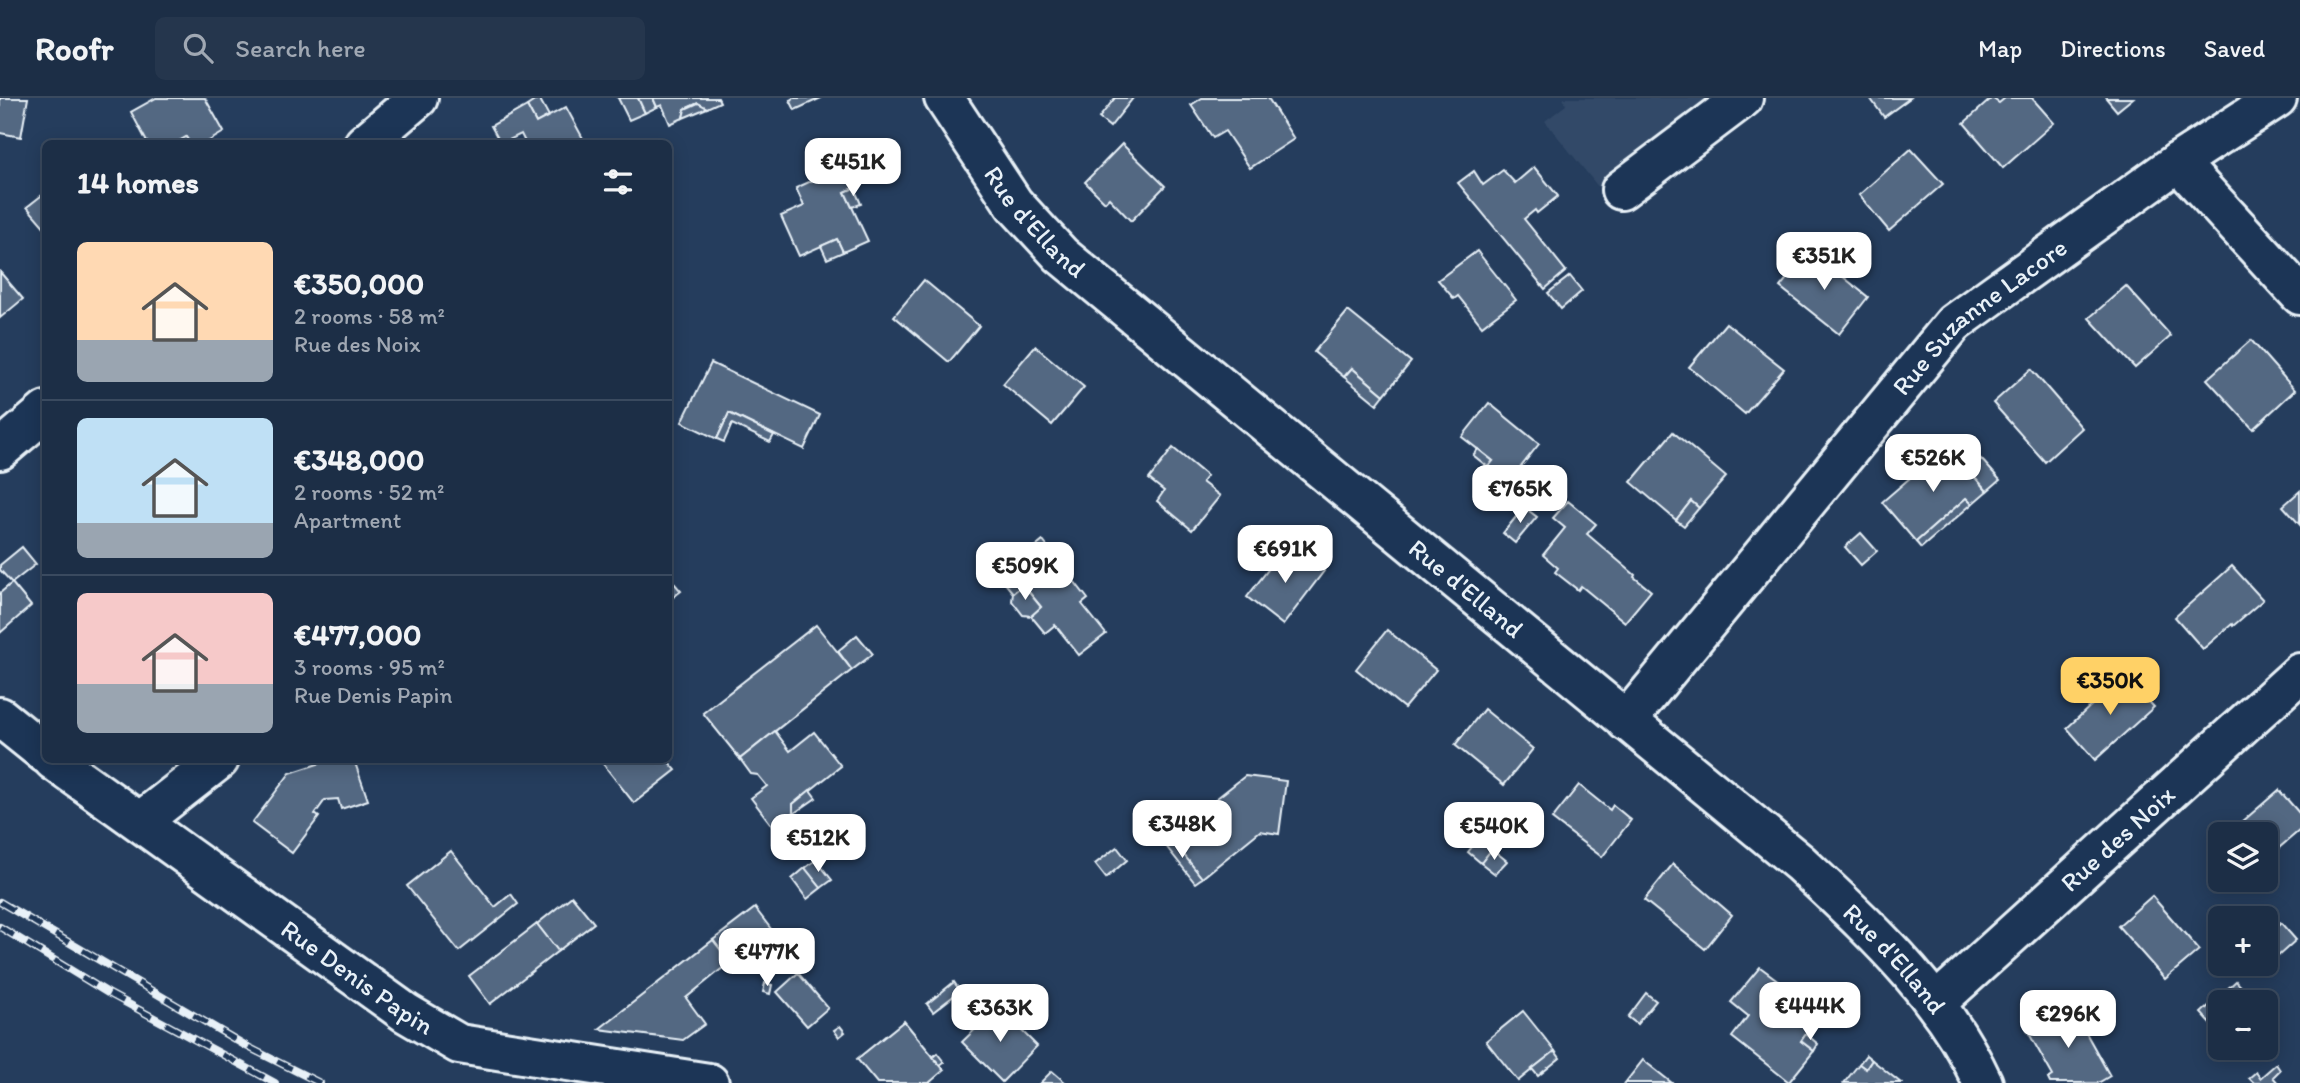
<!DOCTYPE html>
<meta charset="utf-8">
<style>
:root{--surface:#1c2e46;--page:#25364d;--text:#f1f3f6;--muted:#a0a8b3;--line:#3a4a5f;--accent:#ffd166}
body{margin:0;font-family:Itim,sans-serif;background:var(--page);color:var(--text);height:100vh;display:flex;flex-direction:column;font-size:26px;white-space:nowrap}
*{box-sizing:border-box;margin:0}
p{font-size:23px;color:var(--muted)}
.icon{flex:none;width:38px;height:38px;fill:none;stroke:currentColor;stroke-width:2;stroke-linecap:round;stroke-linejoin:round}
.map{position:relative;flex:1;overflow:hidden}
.side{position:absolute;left:42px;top:42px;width:630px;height:623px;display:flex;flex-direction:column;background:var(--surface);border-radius:10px;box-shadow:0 4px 18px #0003,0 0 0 2px var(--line)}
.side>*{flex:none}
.controls{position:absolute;left:2208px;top:724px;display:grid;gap:14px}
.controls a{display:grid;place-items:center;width:70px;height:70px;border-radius:10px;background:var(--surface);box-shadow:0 4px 18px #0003,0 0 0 2px var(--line);font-size:35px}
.price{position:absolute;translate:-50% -60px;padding:0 16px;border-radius:14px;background:#fff;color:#222;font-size:23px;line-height:46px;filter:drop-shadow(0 2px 4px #0008)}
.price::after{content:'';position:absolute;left:50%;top:42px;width:21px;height:16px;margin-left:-10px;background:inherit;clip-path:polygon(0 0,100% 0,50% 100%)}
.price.on{background:var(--accent);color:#111}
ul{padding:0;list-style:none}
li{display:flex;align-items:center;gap:21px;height:175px;padding:0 35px}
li+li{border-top:2px solid var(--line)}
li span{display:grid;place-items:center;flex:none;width:196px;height:140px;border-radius:10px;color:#555}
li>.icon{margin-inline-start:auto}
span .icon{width:84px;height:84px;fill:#fffc;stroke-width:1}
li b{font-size:30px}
h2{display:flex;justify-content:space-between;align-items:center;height:84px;padding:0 35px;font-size:30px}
header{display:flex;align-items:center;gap:42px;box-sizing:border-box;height:98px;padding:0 35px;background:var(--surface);border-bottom:2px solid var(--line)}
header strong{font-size:33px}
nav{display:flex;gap:38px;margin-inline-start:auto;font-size:24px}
.search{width:490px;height:63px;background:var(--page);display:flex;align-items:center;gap:18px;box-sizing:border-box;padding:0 24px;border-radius:10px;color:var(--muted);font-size:26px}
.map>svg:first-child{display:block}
</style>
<header>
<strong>Roofr</strong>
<div class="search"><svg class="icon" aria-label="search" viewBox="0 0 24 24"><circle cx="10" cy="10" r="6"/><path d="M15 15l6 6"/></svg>Search here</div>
<nav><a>Map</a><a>Directions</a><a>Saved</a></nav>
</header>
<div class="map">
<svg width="2300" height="985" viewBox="0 0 2300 985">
<rect width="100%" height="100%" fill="#253d5d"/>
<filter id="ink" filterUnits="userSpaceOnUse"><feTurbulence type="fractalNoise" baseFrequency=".0143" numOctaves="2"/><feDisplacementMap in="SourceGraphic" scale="14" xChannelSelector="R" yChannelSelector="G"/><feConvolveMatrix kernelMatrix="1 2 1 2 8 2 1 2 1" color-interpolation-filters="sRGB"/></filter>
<g filter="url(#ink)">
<!-- built -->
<polygon fill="#334a68" points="1563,0 1721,0 1600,91 1545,23 1566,7"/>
<!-- building -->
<g fill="#536782" stroke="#e8f1f8" stroke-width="2">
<polygon points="0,0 28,0 21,39 0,35"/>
<polygon points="156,0 205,0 224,34 204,46 190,46 186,39 174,46 148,46 131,14"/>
<polygon points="539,0 549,18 536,25 527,8"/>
<polygon points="618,0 638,0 645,15 629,22"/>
<polygon points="638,0 653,0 657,9 645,15"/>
<polygon points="653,0 718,0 720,4 707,10 698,5 685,11 683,20 670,26 662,7 657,9"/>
<polygon points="794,0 821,0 795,12 790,2"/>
<polygon points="1115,0 1133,0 1110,29 1099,20"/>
<polygon points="1202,0 1268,0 1294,41 1250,70 1225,33 1213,40 1191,7"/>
<polygon points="1870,0 1910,0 1884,19"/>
<polygon points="1992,0 1999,5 2005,0 2032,0 2054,25 2003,70 1964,25"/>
<polygon points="2106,0 2133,0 2117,13"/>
<polygon points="698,5 707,10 683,20 685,11"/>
<polygon points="527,8 536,25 566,9 586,46 526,46 521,36 501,46 491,28"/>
<polygon points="186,39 190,45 174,46"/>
<polygon points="1122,46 1165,88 1131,123 1109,100 1105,104 1085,84"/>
<polygon points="1911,51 1943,86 1889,133 1859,97"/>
<polygon points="844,68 854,90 845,94 868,143 843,154 837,141 799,158 781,118 804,108 796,90"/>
<polygon points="1534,69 1558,98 1537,115 1535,112 1524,121 1566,173 1545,191 1458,85 1474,73 1483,87 1503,72 1515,85"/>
<polygon points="854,90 861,106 852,109 845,94"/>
<polygon points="46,94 46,131 27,109"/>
<polygon points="837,141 843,154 827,161 821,148"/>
<polygon points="1810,152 1868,199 1839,236 1780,189"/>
<polygon points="1477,153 1516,202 1482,228 1458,198 1454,201 1438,182"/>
<polygon points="0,174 23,201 0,220"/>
<polygon points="1570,178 1582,193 1561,211 1548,195"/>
<polygon points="924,182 979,228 949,264 894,218"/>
<polygon points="2126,188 2171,238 2135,270 2089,220"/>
<polygon points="1348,213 1411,264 1384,297 1352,270 1344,279 1314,254"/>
<polygon points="1726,225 1784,271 1745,316 1689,269"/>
<polygon points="2251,242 2295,292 2253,331 2207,281"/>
<polygon points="1035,248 1084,289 1052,327 1003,286"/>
<polygon points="711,265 820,317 804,351 729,315 717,341 682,324"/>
<polygon points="1352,270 1384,297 1377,306 1344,279"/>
<polygon points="2031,271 2082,330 2045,364 1993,305"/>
<polygon points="1489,305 1539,346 1508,385 1488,369 1493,363 1462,339"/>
<polygon points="729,315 774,337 770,344 732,326 724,344 717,341"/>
<polygon points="1673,334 1726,379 1699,410 1691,403 1676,422 1631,384"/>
<polygon points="1947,348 1987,393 1972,406 1966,400 1916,444 1882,404"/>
<polygon points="1173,350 1207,378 1202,384 1220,398 1192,432 1157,403 1164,393 1149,381"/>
<polygon points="1478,351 1493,363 1488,369 1473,357"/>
<polygon points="1981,361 2000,382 1987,393 1969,372"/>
<polygon points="2300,393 2300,427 2283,408"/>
<polygon points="1966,400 1972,406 1921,450 1916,444"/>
<polygon points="1568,403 1596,426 1587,436 1635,477 1634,479 1651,493 1625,524 1581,488 1578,492 1555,474 1558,470 1543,457 1565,430 1553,420"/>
<polygon points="1691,403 1699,410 1684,428 1676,422"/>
<polygon points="1524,409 1537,419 1515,445 1503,435"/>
<polygon points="1861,435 1877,453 1861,467 1845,449"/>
<polygon points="1043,443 1088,501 1082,506 1106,536 1079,557 1055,527 1045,535 1031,518 1041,509 1023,487 1013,495 999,478"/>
<polygon points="1287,447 1309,464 1310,462 1324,473 1283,527 1247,499"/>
<polygon points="22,449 36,466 12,485 0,472 0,467"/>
<polygon points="2232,468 2263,502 2233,528 2232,526 2203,551 2175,519"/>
<polygon points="668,478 681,493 668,503"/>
<polygon points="12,485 31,508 0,535 0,495"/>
<polygon points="1023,487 1041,509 1031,518 1023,517 1012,503 1013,495"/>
<polygon points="816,527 852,572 740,661 703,615"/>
<polygon points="1387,532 1436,572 1404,610 1356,571"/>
<polygon points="857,537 873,556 852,572 838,553"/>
<polygon points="2124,577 2154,609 2095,662 2067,630"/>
<polygon points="1484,611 1533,651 1504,687 1455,647"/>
<polygon points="775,633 790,653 814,634 841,668 793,706 793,716 774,730 751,700 767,688 758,677 751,676 740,661"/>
<polygon points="330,662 354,662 368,702 341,711 338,701 325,702 315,716 319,719 292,755 252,725 290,675"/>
<polygon points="600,662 667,662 676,672 634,705"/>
<polygon points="1245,678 1286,683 1279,736 1260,733 1202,780 1169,738"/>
<polygon points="1579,687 1610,712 1613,707 1631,722 1602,759 1552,721"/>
<polygon points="810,692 816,700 793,716 793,706"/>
<polygon points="2279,692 2300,716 2300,732 2266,761 2266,737 2227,737"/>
<polygon points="1169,738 1202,780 1195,785 1162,743"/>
<polygon points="1479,740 1492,751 1481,765 1468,754"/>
<polygon points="1117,749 1127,762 1106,780 1095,766"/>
<polygon points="1492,751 1507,763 1495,776 1481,765"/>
<polygon points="451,753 495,809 511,796 518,806 459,853 407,788"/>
<polygon points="816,762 832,782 821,790 805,770"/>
<polygon points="1673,766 1732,817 1705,851 1644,802"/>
<polygon points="805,770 821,790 807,801 792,781"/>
<polygon points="572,798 594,825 558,853 537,826"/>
<polygon points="2152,798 2199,852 2165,881 2118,828"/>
<polygon points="755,810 771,831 729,863 713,842"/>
<polygon points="2281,825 2296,842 2267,868 2266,839"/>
<polygon points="537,826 558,853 490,906 469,878"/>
<polygon points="713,842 730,864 686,900 705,926 683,942 599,931"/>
<polygon points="1760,869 1791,892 1789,895 1819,919 1801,943 1814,953 1789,984 1732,939 1748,918 1731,904"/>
<polygon points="798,875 828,910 807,928 777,894"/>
<polygon points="2236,883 2256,905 2221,905 2221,937 2201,915"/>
<polygon points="954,884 960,893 933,914 927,906"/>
<polygon points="765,885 772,887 770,896 763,894"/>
<polygon points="1646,895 1656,903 1637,926 1628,919"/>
<polygon points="2071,908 2110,978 2098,985 2050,985 2048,981 2053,978 2027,932"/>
<polygon points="998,909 1037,948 1002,984 962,944"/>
<polygon points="1523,913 1555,953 1518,983 1486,943"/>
<polygon points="2266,917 2275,927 2266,935"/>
<polygon points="904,923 944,972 929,985 877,985 857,961"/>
<polygon points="840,928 845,934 839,939 834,932"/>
<polygon points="1806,936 1818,946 1814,953 1801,943"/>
<polygon points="2233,950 2245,950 2246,952 2240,957"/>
<polygon points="1555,953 1560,960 1538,978 1532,971"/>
<polygon points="937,955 944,964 940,967 933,959"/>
<polygon points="1866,957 1872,962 1866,971 1859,966"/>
<polygon points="1643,962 1672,985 1625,985"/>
<polygon points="1872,962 1901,985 1844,985 1859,966 1866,971"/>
<polygon points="2276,966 2280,972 2273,979 2278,985 2254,985 2249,980 2256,974 2260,980"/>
<polygon points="1052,973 1066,985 1040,985"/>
</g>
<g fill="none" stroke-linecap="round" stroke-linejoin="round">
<defs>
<g id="minor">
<path id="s1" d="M944 0 1014 106 1061 157 1800 765C1871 832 1941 894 1983 985"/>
<polyline points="364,46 418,0"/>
<polyline points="2178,64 2300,197"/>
<polyline points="1621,92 1743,0"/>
<polyline points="0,352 46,313"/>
<polyline points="0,619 46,656"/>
<path id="s2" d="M1626 623 1954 225 2178 64 2277 0"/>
<path id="s3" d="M53 662 406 915 459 946 709 985"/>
<polyline points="141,723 219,662"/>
<path id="s4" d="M1936 905 2300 575"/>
</g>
</defs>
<!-- minor casing -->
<use href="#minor" stroke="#e8f1f8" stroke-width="44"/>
<!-- minor -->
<use href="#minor" stroke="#1d3557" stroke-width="38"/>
<defs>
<g id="rail">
<polyline points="0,804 248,949 320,985"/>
<polyline points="0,829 108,895 275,985"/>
</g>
</defs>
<!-- rail casing -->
<use href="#rail" stroke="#e8f1f8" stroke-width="8"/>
<!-- rail -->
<use href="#rail" stroke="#1d3557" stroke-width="5" stroke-dasharray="16" stroke-linecap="butt"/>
</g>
</g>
<g text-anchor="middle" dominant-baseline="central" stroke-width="7" stroke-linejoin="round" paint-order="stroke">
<!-- street labels -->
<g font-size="26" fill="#e8f1f8" stroke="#1d3557">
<text stroke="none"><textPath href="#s1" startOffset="154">Rue d'Elland</textPath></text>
<text stroke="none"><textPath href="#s2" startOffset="539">Rue Suzanne Lacore</textPath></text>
<text stroke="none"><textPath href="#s1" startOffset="721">Rue d'Elland</textPath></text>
<text stroke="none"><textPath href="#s4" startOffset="245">Rue des Noix</textPath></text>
<text stroke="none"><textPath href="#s1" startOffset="1288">Rue d'Elland</textPath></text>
<text stroke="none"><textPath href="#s3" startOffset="374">Rue Denis Papin</textPath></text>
</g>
</g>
</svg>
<div class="controls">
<a><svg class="icon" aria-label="layers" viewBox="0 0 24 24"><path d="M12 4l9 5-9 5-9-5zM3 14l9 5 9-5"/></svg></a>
<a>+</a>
<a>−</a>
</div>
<b class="price" style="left:853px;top:100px">€451K</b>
<b class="price" style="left:1824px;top:194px">€351K</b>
<b class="price" style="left:1933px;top:396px">€526K</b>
<b class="price" style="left:1520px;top:427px">€765K</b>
<b class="price" style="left:1285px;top:487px">€691K</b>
<b class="price" style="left:1025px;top:504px">€509K</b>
<b class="price on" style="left:2110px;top:619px">€350K</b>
<b class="price" style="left:1182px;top:762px">€348K</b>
<b class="price" style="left:1494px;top:764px">€540K</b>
<b class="price" style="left:818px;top:776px">€512K</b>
<b class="price" style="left:767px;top:890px">€477K</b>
<b class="price" style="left:1810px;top:944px">€444K</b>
<b class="price" style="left:1000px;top:946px">€363K</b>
<b class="price" style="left:2068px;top:952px">€296K</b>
<section class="side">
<h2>14 homes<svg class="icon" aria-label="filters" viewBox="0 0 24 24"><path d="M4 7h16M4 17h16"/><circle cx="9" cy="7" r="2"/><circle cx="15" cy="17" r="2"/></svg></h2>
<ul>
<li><span style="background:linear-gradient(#ffd9b3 70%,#9aa5b1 0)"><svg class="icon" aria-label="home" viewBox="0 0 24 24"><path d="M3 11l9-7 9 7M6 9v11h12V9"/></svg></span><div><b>€350,000</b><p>2 rooms · 58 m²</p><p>Rue des Noix</p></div></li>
<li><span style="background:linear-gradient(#bfe0f5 75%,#9aa5b1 0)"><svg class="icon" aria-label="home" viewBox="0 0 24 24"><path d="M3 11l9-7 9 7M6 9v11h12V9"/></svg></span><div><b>€348,000</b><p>2 rooms · 52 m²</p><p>Apartment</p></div></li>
<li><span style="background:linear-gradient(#f6c9c9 65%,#9aa5b1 0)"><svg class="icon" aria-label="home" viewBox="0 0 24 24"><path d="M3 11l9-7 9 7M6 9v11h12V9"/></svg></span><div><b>€477,000</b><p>3 rooms · 95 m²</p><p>Rue Denis Papin</p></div></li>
</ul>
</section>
</div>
